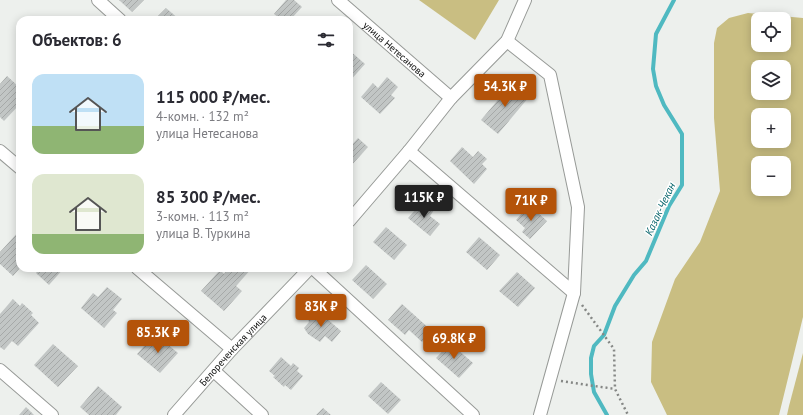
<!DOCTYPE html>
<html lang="ru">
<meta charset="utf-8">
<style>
:root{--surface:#fff;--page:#f7f7f7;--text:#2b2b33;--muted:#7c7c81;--accent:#b45309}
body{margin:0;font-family:"PT Sans",sans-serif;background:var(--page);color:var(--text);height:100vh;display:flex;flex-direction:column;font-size:15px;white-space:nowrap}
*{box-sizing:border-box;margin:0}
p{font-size:13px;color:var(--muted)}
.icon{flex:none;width:22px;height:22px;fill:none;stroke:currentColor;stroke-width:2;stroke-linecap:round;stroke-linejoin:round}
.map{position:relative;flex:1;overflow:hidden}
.sheet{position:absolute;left:16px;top:16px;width:337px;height:256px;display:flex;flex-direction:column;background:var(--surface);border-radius:12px;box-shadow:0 2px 10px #0003}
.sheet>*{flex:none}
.controls{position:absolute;left:751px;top:12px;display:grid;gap:8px}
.controls a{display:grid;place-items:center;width:40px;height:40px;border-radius:8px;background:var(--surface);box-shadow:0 2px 10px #0003;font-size:20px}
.price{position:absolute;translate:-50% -34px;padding:0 9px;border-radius:4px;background:var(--accent);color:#fff;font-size:13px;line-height:26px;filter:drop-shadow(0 1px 2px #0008)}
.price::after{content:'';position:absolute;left:50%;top:24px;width:12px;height:9px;margin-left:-6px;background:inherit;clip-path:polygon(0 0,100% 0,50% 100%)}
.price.on{background:#222;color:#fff}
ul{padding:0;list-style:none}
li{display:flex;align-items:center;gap:12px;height:100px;padding:0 16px}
li span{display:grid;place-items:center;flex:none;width:112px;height:80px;border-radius:12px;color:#555}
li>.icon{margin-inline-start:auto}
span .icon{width:48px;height:48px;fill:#fffc;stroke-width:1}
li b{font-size:17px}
h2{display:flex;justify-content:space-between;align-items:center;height:48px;padding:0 16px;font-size:17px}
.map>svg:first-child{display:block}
</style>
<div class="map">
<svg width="803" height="415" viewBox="0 0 803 415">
<defs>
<pattern id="building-hatch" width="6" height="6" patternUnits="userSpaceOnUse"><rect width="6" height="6" fill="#c2c6c5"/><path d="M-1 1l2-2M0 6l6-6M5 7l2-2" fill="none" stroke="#a6a9a8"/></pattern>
</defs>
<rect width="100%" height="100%" fill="#edf0ed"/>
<!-- garden -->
<g fill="#c9be82" fill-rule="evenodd">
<polygon points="419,0 499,0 475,40"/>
<path d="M748 13 803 18V317L779 415H667L651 382 652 342 675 279 700 242 720 191 714 118V43L717 28 729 18ZM758 19H784V45H758ZM758 67H784V93H758ZM758 115H784V141H758ZM758 163H784V189H758Z"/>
<polygon points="803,353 803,415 787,415 789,406"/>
</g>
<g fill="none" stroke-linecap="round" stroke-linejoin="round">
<!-- stream -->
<polyline stroke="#4fb9c1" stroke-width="4" points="607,415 594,392 591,374 591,358 594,346 604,335 615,306 634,275 646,261 669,206 682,185 682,134 664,105 656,86 653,69 656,34 674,0"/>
</g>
<!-- building -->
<g fill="url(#building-hatch)">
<polygon points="119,0 144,0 132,12"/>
<polygon points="286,0 294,0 302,7 290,20 282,20 274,14"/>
<polygon points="166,8 180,20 154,20"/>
<polygon points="349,50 365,64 349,82"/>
<polygon points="7,76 20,88 20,104 4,121 0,117 0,84"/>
<polygon points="387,77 398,87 391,95 395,98 380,114 361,97 373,83 378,88"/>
<polygon points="512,83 529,97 498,134 481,120"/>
<polygon points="358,138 368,147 349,168 349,148"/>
<polygon points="462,147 473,157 478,151 487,159 482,164 487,169 474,184 450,161"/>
<polygon points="423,201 434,210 430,216 440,224 430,236 408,218"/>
<polygon points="529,205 547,221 530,239 522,232 525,228 516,220"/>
<polygon points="386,227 407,245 394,260 373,242"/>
<polygon points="20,230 20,268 13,276 0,264 0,252"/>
<polygon points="479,237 500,255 487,270 466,252"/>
<polygon points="366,265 387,284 373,299 352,280"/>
<polygon points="40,268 64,268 49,285 36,273"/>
<polygon points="229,268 252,268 236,286 242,291 224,311 201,291 220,270 224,274"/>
<polygon points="517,272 535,288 518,307 499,291"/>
<polygon points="107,287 122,299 113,310 117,313 104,328 81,308 93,293 98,297"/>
<polygon points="13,299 20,306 22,303 33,313 31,315 39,323 18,346 12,341 4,350 0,347 0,314"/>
<polygon points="402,304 432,331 422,342 409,330 405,335 388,320"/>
<polygon points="318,311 341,331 332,342 325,336 320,342 308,334 304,328 309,322 308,319"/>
<polygon points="155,334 178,353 160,373 137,354"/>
<polygon points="450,343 473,363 459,378 436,358"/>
<polygon points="53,344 78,366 58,387 34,365"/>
<polygon points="281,357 291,366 293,363 299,368 297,371 303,376 291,390 285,385 284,387 273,377 275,376 269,371"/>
<polygon points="381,382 401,400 388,414 368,396"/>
<polygon points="98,386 122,407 116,415 89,415 80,407"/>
<polygon points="26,407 34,415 19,415"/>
<polygon points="323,408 331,415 316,415"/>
</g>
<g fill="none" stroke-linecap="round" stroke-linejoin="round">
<defs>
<g id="minor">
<polyline points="98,0 120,20"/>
<path id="s1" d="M338 0 451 98"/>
<polyline points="507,41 550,75 578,207 574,293 540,415"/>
<polyline points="0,151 20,168"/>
<polyline points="409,151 574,293"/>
<polyline points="349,221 409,151 451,98 507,41 525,0"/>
<polyline points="137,268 232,349"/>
<polyline points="313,268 473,415"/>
<polyline points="0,370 52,415"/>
<polyline points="214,371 262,415"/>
<path id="s2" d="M174 415 232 349 310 268"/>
</g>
</defs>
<!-- minor casing -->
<use href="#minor" stroke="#979a97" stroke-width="14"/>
<!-- path -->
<g stroke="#858785" stroke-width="2.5" stroke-dasharray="2 3" stroke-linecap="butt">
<polyline points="582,305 614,349 615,389 628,415"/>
<polyline points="561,381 615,389"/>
</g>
<!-- minor -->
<use href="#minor" stroke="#fff" stroke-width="12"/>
</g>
<g text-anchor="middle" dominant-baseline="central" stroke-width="3" stroke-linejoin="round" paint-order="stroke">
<!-- street labels -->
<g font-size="10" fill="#0c0d0c" stroke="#fff">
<text stroke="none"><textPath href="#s1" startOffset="75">улица Нетесанова</textPath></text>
<text stroke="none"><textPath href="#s2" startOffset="88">Белореченская улица</textPath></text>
</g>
<!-- water labels -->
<g font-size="11" font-style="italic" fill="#046369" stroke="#fff">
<text transform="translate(660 209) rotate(-65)">Казак-Чекан</text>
</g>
</g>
</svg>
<div class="controls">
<a><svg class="icon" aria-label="locate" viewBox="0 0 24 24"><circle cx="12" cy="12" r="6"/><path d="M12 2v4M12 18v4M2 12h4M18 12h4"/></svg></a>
<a><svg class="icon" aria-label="layers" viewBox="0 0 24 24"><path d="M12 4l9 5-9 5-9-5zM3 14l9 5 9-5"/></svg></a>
<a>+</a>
<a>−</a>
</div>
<b class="price" style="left:505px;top:108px">54.3K ₽</b>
<b class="price on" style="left:424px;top:219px">115K ₽</b>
<b class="price" style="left:531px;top:222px">71K ₽</b>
<b class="price" style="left:321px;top:328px">83K ₽</b>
<b class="price" style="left:158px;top:354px">85.3K ₽</b>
<b class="price" style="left:454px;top:360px">69.8K ₽</b>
<section class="sheet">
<h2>Объектов: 6<svg class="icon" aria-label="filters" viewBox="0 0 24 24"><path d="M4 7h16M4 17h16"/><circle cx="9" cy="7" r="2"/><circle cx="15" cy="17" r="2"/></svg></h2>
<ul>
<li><span style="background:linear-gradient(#bfe0f5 65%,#8fb573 0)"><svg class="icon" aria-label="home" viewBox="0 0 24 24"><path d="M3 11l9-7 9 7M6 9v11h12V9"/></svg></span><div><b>115 000 ₽/мес.</b><p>4-комн. · 132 m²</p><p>улица Нетесанова</p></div></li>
<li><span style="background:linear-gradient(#dfe7d0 75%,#8fb573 0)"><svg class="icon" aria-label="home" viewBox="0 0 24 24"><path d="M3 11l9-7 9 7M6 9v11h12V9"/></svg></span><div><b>85 300 ₽/мес.</b><p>3-комн. · 113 m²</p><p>улица В. Туркина</p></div></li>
</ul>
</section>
</div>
